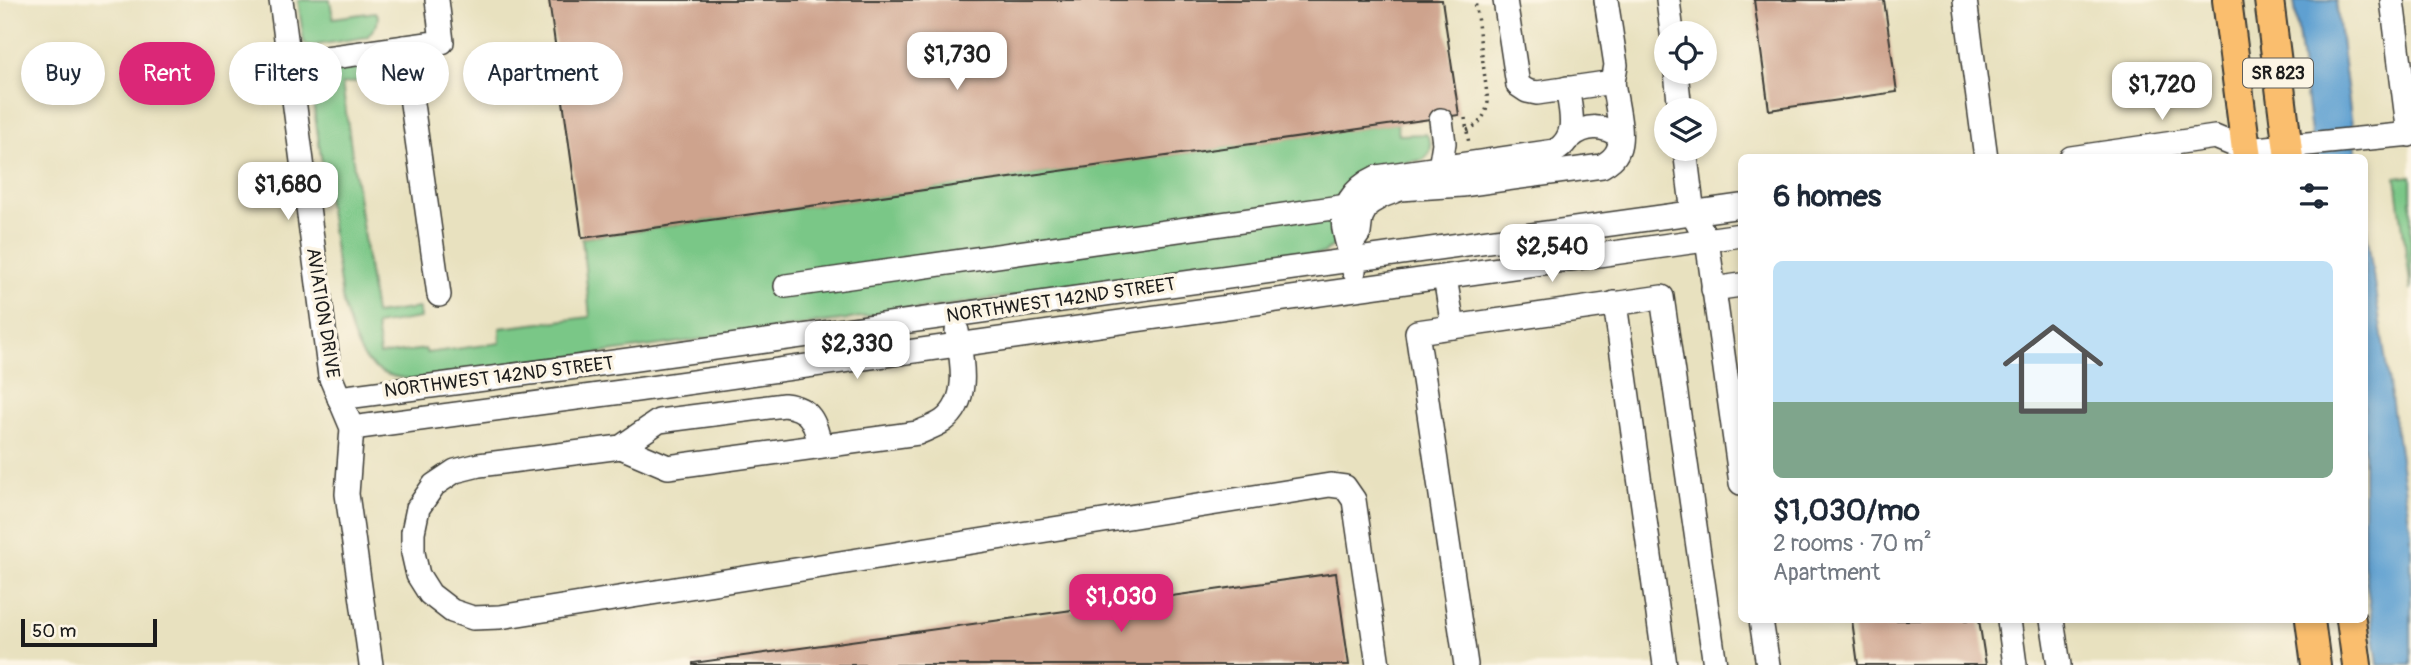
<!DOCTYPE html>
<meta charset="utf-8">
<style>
:root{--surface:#fff;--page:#f2f2f3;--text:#1f2937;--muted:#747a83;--line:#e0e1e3;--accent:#db2777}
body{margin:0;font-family:Pangolin,sans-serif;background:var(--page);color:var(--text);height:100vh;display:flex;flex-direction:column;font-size:26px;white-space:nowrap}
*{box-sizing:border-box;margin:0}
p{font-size:23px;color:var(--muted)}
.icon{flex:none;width:38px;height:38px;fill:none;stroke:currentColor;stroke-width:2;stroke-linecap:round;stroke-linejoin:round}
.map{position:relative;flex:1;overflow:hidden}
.details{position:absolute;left:1738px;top:154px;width:630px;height:469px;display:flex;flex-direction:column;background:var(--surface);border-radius:10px;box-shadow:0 4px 10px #0003}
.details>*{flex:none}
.guide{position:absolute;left:21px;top:42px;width:665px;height:63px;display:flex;gap:14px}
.tools{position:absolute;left:1654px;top:21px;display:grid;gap:14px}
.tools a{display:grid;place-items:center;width:63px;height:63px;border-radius:50%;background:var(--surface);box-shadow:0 4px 10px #0003;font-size:35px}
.scale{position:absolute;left:21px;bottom:18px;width:136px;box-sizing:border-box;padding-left:7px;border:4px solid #1c1c1c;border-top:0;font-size:19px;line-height:24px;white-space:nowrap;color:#1c1c1c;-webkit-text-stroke:5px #fcf5e5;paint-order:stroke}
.price{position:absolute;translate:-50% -60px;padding:0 16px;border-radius:14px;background:#fff;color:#222;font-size:23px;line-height:46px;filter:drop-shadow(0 2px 4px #0008)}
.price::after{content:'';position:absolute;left:50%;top:42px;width:21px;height:16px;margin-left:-10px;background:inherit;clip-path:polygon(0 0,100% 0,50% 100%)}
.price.active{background:var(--accent);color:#fff}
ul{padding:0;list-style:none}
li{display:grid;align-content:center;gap:14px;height:371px;padding:0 35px}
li+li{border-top:2px solid var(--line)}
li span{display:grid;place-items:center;height:217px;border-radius:10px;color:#555}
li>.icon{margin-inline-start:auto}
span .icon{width:126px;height:126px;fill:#fffc;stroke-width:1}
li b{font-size:30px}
h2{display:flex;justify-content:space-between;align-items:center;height:84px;padding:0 35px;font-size:30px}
.tag{padding:0 24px;border-radius:32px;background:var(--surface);box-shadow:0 4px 10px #0003;font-size:24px;line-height:63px}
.tag.active{background:var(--accent);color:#fff}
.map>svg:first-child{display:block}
</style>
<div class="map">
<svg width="2411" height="665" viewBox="0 0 2411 665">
<rect width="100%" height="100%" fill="#fcf5e5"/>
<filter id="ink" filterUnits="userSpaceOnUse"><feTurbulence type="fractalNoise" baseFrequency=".0143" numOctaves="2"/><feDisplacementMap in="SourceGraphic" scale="14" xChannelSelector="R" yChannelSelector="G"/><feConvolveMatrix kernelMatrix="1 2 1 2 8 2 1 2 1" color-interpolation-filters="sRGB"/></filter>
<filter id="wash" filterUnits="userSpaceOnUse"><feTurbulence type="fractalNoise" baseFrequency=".00686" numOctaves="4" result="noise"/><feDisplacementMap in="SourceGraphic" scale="28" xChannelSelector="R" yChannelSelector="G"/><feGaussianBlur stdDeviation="1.57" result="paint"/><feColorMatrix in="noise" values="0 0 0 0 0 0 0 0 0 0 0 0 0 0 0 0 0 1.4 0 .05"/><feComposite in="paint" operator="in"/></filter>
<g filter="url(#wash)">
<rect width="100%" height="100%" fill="#e8e1bf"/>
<!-- green -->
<g fill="#7ac787" stroke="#4b7252" stroke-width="2">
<polygon points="298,0 330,0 333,18 375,12 378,15 377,24 367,37 310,46 304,43"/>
<path d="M377 63 383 64 385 74 380 78 342 84 375 314 419 308 420 318 376 325 380 355 425 349 427 353 500 343V328L590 317 582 238 1397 123 1399 135 1426 134C1433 143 1433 153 1423 160L1371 167C1356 171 1341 186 1336 201 1333 212 1335 228 1335 240L1333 246 1324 253 415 379C362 378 357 348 343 304L309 76 314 72Z"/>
<polygon points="2411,176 2411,291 2396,178"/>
</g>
<!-- water -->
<g fill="#5ea0d1" stroke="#3d5e76" stroke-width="2">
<polygon points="2294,0 2336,0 2356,157 2314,157"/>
<polygon points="2364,213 2411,533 2411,665 2378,665 2364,564"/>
</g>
<g id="blocks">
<!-- building -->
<g fill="#cea38d">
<polygon points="549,0 1442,0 1459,115 582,238"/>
<polygon points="1754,0 1884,0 1897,92 1769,110"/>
<polygon points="1336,573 1349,665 693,665 693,663"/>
<polygon points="1852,620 1979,620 1986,665 1858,665"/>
</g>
</g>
</g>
<g filter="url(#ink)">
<use href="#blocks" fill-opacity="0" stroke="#3b3a34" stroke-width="2"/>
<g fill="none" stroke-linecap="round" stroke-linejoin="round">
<defs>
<g id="minor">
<polyline points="281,0 330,376 352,428 347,494 371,665"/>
<polyline points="1505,0 1518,85 1527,91 1537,93 1613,82 1616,65 1606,0"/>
<polyline points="1668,0 1672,33"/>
<polyline points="1965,0 1986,158"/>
<polyline points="2392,0 2409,135"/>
<polyline points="404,47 439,295"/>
<polyline points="290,63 442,42 437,0"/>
<polyline points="1676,72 1680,110"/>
<path d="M1571 137C1586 124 1605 125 1620 137"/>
<polyline points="1685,149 1693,214 1707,240 1741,483"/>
<polyline points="2071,158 2215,137 2246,150 2411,134"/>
<polyline points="1440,168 1444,143 1441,120"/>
<path d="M1352 243 1359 233 1361 217 1368 204 1382 196 1400 189 1462 185 1602 166C1609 162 1615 158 1618 150 1625 134 1615 100 1613 82"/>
<path d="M1354 271C1352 258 1348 247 1345 234 1338 208 1355 187 1377 177L1555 151C1579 137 1571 112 1567 88"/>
<polyline points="1445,277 1453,327"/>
<polyline points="786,286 1347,206"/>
<polyline points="1713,289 1741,285"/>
<polyline points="1615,303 1665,665"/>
<polyline points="339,398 607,363 1741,206"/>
<polyline points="352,428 629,391 1741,235"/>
<path d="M820 446C815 422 811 408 784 405L659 421 621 447 479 465 455 471 434 485 418 508 413 532V553L418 575 430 594 452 611 473 618 500 617 1330 485 1345 487 1354 500 1378 665"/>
<path d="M621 447 668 467 918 433C926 429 936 426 943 421 971 401 962 360 957 331"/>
<polyline points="1761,620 1768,665"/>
<polyline points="2009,620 2015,665"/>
<polyline points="2052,620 2059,665"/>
<polyline points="1466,665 1417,332 1662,297 1715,665"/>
</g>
<g id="major">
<polyline points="2227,0 2247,158"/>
<polyline points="2269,0 2289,158"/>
<polyline points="2310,620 2316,665"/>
<polyline points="2351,620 2357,665"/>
</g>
</defs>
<!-- minor casing -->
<use href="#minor" stroke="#3b3a34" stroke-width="26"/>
<!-- major casing -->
<use href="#major" stroke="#3b3a34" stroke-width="32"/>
<!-- path -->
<g stroke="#3b3a34" stroke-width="3.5" stroke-dasharray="2 5" stroke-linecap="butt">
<polyline points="1465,118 1469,144"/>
<path d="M1467 130C1480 125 1486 115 1488 102L1475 0"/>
</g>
<!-- minor -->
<use href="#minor" stroke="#fff" stroke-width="23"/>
<!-- major -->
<use href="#major" stroke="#fabe6e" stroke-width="28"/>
</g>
</g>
<g text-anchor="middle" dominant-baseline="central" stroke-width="7" stroke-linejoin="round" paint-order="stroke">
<!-- shield labels -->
<rect fill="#fcf5e5" stroke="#5f5d58" stroke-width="2" x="2243" y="58.5" width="70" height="29" rx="5"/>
<g font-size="18" font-weight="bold" fill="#1c1c1c">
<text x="2278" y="73">SR 823</text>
</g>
<!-- street labels -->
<g font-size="19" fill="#1c1c1c" stroke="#fcf5e5">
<text transform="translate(1061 300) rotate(-8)">NORTHWEST 142ND STREET</text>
<text transform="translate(323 313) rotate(81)">AVIATION DRIVE</text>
<text transform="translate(499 377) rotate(-7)">NORTHWEST 142ND STREET</text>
</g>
</g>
</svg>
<div class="tools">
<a><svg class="icon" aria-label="locate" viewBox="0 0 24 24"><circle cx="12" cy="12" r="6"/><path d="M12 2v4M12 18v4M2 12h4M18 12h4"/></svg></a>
<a><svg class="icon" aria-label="layers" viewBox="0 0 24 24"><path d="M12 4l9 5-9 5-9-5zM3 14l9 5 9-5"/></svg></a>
</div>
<div class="scale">50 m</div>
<b class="price" style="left:957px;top:92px">$1,730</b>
<b class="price" style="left:2162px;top:122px">$1,720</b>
<b class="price" style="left:288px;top:222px">$1,680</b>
<b class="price" style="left:1552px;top:284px">$2,540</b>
<b class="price" style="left:857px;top:381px">$2,330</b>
<b class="price active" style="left:1121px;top:634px">$1,030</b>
<div class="guide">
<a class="tag">Buy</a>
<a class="tag active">Rent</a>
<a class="tag">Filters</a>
<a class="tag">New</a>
<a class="tag">Apartment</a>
</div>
<section class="details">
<h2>6 homes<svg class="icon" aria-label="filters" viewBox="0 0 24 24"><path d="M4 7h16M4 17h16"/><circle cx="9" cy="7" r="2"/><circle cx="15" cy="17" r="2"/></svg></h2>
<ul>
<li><span style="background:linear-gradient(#bfe0f5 65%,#7fa58c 0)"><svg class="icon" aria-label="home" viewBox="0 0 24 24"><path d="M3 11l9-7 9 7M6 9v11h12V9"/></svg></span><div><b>$1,030/mo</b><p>2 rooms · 70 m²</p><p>Apartment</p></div></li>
</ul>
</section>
</div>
